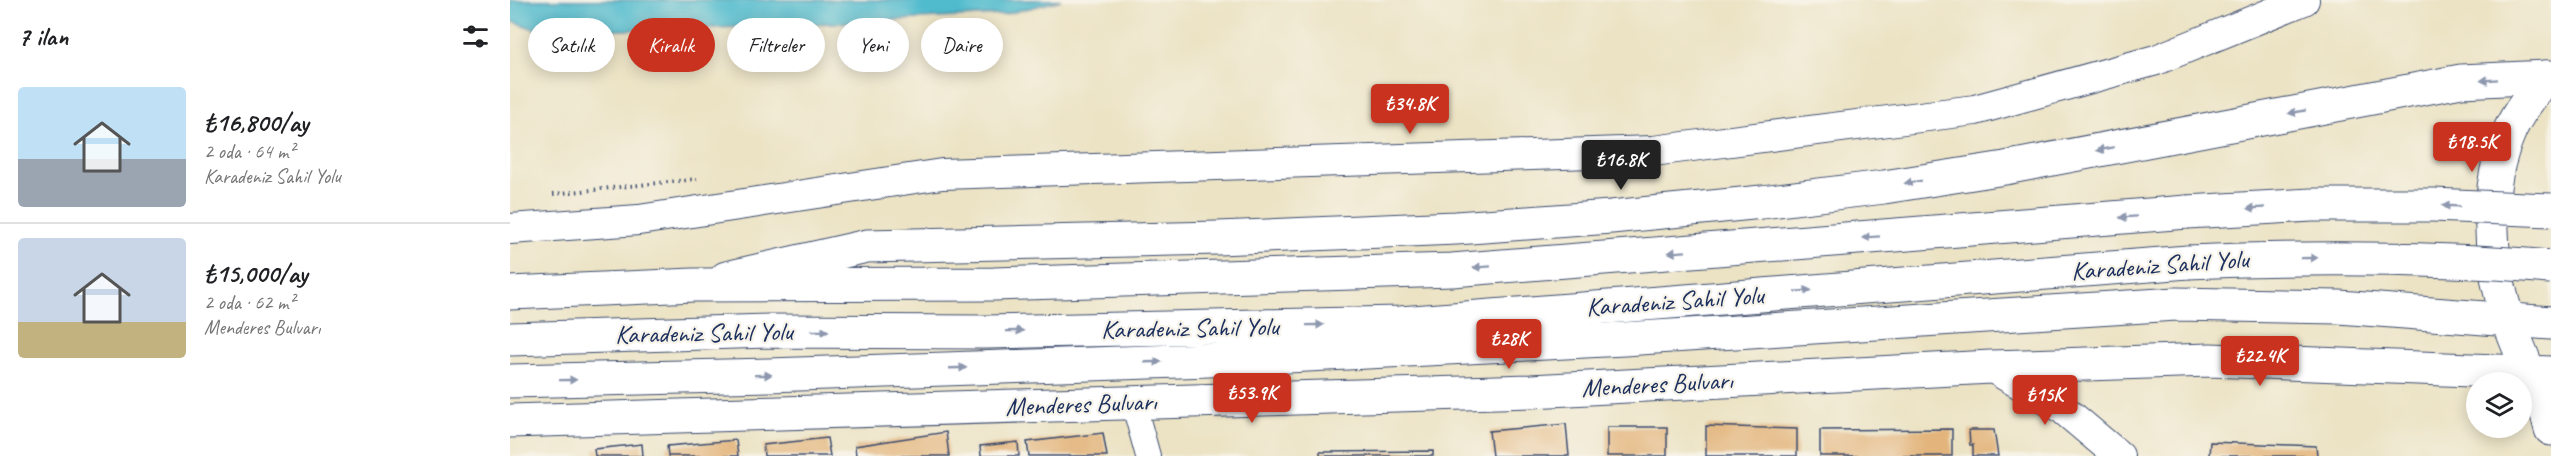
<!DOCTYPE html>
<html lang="tr">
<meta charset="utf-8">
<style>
:root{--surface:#fff;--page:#f6f6f6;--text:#202124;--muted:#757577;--line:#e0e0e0;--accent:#c8321e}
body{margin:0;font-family:Caveat,sans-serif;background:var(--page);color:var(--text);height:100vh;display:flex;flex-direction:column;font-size:22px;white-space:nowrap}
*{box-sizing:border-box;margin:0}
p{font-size:20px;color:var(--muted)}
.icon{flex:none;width:33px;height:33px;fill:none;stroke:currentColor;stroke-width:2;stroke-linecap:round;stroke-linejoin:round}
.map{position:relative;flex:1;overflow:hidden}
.side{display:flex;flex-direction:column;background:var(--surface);width:510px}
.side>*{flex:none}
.top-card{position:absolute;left:18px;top:18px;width:570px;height:54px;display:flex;gap:12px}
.controls{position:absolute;left:1956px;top:372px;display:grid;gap:12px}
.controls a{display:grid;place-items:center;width:66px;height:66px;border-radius:50%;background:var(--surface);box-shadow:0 3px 15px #0003;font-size:30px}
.price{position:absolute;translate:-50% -51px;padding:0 14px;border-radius:6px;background:var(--accent);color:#fff;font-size:20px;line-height:39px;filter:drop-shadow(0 2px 3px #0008)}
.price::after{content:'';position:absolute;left:50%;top:36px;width:18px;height:14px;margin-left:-9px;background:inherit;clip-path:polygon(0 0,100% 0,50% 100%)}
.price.active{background:#222;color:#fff}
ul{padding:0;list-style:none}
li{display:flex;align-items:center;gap:18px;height:150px;padding:0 18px}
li+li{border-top:2px solid var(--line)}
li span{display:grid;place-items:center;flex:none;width:168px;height:120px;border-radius:6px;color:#555}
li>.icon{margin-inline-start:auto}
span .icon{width:72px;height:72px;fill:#fffc;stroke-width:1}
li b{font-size:26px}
h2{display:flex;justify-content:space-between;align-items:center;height:72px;padding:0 18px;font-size:26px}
.tag{padding:0 21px;border-radius:27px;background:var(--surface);box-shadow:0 3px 15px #0003;font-size:21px;line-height:54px}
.tag.active{background:var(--accent);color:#fff}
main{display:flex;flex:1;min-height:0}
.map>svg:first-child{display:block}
</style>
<main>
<section class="side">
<h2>7 ilan<svg class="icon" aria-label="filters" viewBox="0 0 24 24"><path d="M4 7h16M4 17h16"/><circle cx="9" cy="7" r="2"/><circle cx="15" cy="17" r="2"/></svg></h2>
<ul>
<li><span style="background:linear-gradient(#bfe0f5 60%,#9aa5b1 0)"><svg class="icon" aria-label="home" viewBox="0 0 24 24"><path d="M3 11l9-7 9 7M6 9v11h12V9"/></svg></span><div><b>₺16,800/ay</b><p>2 oda · 64 m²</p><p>Karadeniz Sahil Yolu</p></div></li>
<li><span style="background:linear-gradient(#c9d6e8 70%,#c2b280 0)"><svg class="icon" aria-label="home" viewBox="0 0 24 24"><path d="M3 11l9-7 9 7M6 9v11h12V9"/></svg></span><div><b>₺15,000/ay</b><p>2 oda · 62 m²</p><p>Menderes Bulvarı</p></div></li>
</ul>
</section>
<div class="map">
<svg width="2041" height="456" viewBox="0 0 2041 456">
<rect width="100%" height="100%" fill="#f7f3e8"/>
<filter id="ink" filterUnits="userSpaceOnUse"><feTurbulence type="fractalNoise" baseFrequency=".0167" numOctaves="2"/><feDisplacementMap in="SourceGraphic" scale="12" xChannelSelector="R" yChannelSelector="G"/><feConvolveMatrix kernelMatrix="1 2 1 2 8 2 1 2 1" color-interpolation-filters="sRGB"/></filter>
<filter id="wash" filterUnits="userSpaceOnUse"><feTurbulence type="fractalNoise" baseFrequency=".008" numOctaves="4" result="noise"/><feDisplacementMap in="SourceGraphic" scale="24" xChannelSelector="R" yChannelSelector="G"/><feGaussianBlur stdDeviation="1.35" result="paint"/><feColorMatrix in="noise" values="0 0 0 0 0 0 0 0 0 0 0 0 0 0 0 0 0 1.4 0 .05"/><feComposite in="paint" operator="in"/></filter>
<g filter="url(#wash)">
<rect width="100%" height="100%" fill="#ece3c4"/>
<!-- water -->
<polygon fill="#51bbce" stroke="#367596" stroke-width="1.5" points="0,0 551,0 492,15 239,27 35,32 0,21"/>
<g id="blocks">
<!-- building -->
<g fill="#e3b57d">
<polygon points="1056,424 1059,456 982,456 979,431"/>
<polygon points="1196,426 1287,429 1287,456 1196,456"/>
<rect x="1097" y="427" width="60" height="29"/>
<polygon points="1442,429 1442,456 1310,456 1310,430"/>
<polygon points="1459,430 1484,430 1488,456 1463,456 1463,445 1460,445"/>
<polygon points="436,432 439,456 346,456 345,446"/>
<polygon points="593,433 597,456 519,456 517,442"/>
<polygon points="317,438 320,456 254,456 253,445"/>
<polygon points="226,440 228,456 158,456 157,446"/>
<polygon points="508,442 509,456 471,456 470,446"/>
<polygon points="1700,442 1806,446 1807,456 1699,456"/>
<polygon points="132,444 133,456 85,456 84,449"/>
<polygon points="923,451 923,456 810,456 810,452"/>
</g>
</g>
</g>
<g filter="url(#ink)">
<use href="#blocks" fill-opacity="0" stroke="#3a4a6d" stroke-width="1.5"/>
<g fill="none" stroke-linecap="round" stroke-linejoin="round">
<defs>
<polyline id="minor" points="623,402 638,456"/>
<g id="tertiary">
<polyline points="0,229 129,220 432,174 1143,151 1465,110 1646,60 1794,0"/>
<polyline points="1481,367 1553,409 1609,456"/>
</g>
<g id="secondary">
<polyline points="216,278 357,246 708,238 946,228 1101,217 1252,202 1374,187 1495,168 1951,81 2037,77"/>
<path d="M2018 371C2012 354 2004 337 1998 319 1978 259 1974 189 2000 130 2009 110 2023 93 2037 77H2041"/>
<polyline points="0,381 259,375 699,360 1114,339 1666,304 1829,307 2041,323"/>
<polyline points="0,421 1021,391 1481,367 1700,360 2041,373"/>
</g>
<polyline id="primary" points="2018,371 2037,414 2041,429"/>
<g id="trunk">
<polyline points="0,293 184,285 484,284 942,270 1677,212"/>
<polyline points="0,339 258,331 475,332 890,323 1678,262"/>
</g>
</defs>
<!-- minor casing -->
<use href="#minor" stroke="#3a4a6d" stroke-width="26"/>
<!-- tertiary casing -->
<use href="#tertiary" stroke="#3a4a6d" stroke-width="32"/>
<!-- secondary casing -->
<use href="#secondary" stroke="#3a4a6d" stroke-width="35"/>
<!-- primary casing -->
<use href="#primary" stroke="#3a4a6d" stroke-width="35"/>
<!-- trunk casing -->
<use href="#trunk" stroke="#3a4a6d" stroke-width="35"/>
<!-- path -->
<polyline stroke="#3a4a6d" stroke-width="4" stroke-dasharray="1.5 4.5" stroke-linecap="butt" points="43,194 187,179"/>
<!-- minor -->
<use href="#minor" stroke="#fff" stroke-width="24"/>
<!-- tertiary -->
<use href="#tertiary" stroke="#fff" stroke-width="30"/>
<!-- secondary -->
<use href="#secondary" stroke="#fff" stroke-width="33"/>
<!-- primary -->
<use href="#primary" stroke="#fff" stroke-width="33"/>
<!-- trunk -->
<use href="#trunk" stroke="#fff" stroke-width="33"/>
<defs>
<g id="trunk-bridge">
<polyline points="1677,212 1802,205 1923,205 2041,210"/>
<path d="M1678 262C1800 257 1918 257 2041 267"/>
</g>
</defs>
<!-- trunk-bridge casing -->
<use href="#trunk-bridge" stroke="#3a4a6d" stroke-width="35" stroke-linecap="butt"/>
<!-- trunk-bridge -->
<use href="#trunk-bridge" stroke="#fff" stroke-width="33"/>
</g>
<!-- one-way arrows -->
<defs><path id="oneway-solid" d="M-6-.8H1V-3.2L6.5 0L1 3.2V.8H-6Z" transform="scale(1.5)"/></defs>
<g fill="#8d97ae">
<use href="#oneway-solid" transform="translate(1979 80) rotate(176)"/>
<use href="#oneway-solid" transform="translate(1787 112) rotate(169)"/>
<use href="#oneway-solid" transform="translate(1595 149) rotate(169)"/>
<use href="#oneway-solid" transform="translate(1403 182) rotate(171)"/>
<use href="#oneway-solid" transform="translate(1941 206) rotate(-178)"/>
<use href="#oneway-solid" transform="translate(1746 208) rotate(177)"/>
<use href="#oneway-solid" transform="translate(1618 217) rotate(176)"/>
<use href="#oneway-solid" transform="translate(1361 237) rotate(176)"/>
<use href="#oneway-solid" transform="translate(1167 252) rotate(176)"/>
<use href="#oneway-solid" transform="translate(1799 258) rotate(-1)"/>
<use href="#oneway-solid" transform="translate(972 267) rotate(176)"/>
<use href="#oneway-solid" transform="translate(1293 291) rotate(-4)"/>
<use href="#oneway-solid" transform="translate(805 325) rotate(-1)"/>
<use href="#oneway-solid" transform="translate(310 331)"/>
<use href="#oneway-solid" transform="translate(505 331) rotate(-1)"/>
<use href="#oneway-solid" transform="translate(643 362) rotate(-2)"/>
<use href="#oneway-solid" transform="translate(448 368) rotate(-2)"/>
<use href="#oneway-solid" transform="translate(253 375) rotate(-1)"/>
<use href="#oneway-solid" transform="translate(58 380) rotate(-1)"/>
</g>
</g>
<g text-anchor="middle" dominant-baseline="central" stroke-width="4.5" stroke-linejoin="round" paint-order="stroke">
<!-- street labels -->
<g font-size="26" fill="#1b2f5e" stroke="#f7f3e8">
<text transform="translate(1650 265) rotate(-4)">Karadeniz Sahil Yolu</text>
<text transform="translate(1165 301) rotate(-4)">Karadeniz Sahil Yolu</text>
<text transform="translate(680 328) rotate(-1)">Karadeniz Sahil Yolu</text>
<text transform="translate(194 333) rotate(-1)">Karadeniz Sahil Yolu</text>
<text transform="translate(1147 384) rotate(-3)">Menderes Bulvarı</text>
<text transform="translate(571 404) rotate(-2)">Menderes Bulvarı</text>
</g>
</g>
</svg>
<div class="controls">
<a><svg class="icon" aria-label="layers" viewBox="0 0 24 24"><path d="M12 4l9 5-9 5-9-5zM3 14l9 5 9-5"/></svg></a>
</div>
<b class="price" style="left:900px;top:135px">₺34.8K</b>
<b class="price" style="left:1962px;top:173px">₺18.5K</b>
<b class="price active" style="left:1111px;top:191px">₺16.8K</b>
<b class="price" style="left:999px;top:370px">₺28K</b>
<b class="price" style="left:1750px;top:387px">₺22.4K</b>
<b class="price" style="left:742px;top:424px">₺53.9K</b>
<b class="price" style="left:1535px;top:426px">₺15K</b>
<div class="top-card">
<a class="tag">Satılık</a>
<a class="tag active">Kiralık</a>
<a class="tag">Filtreler</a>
<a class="tag">Yeni</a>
<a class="tag">Daire</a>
</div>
</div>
</main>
